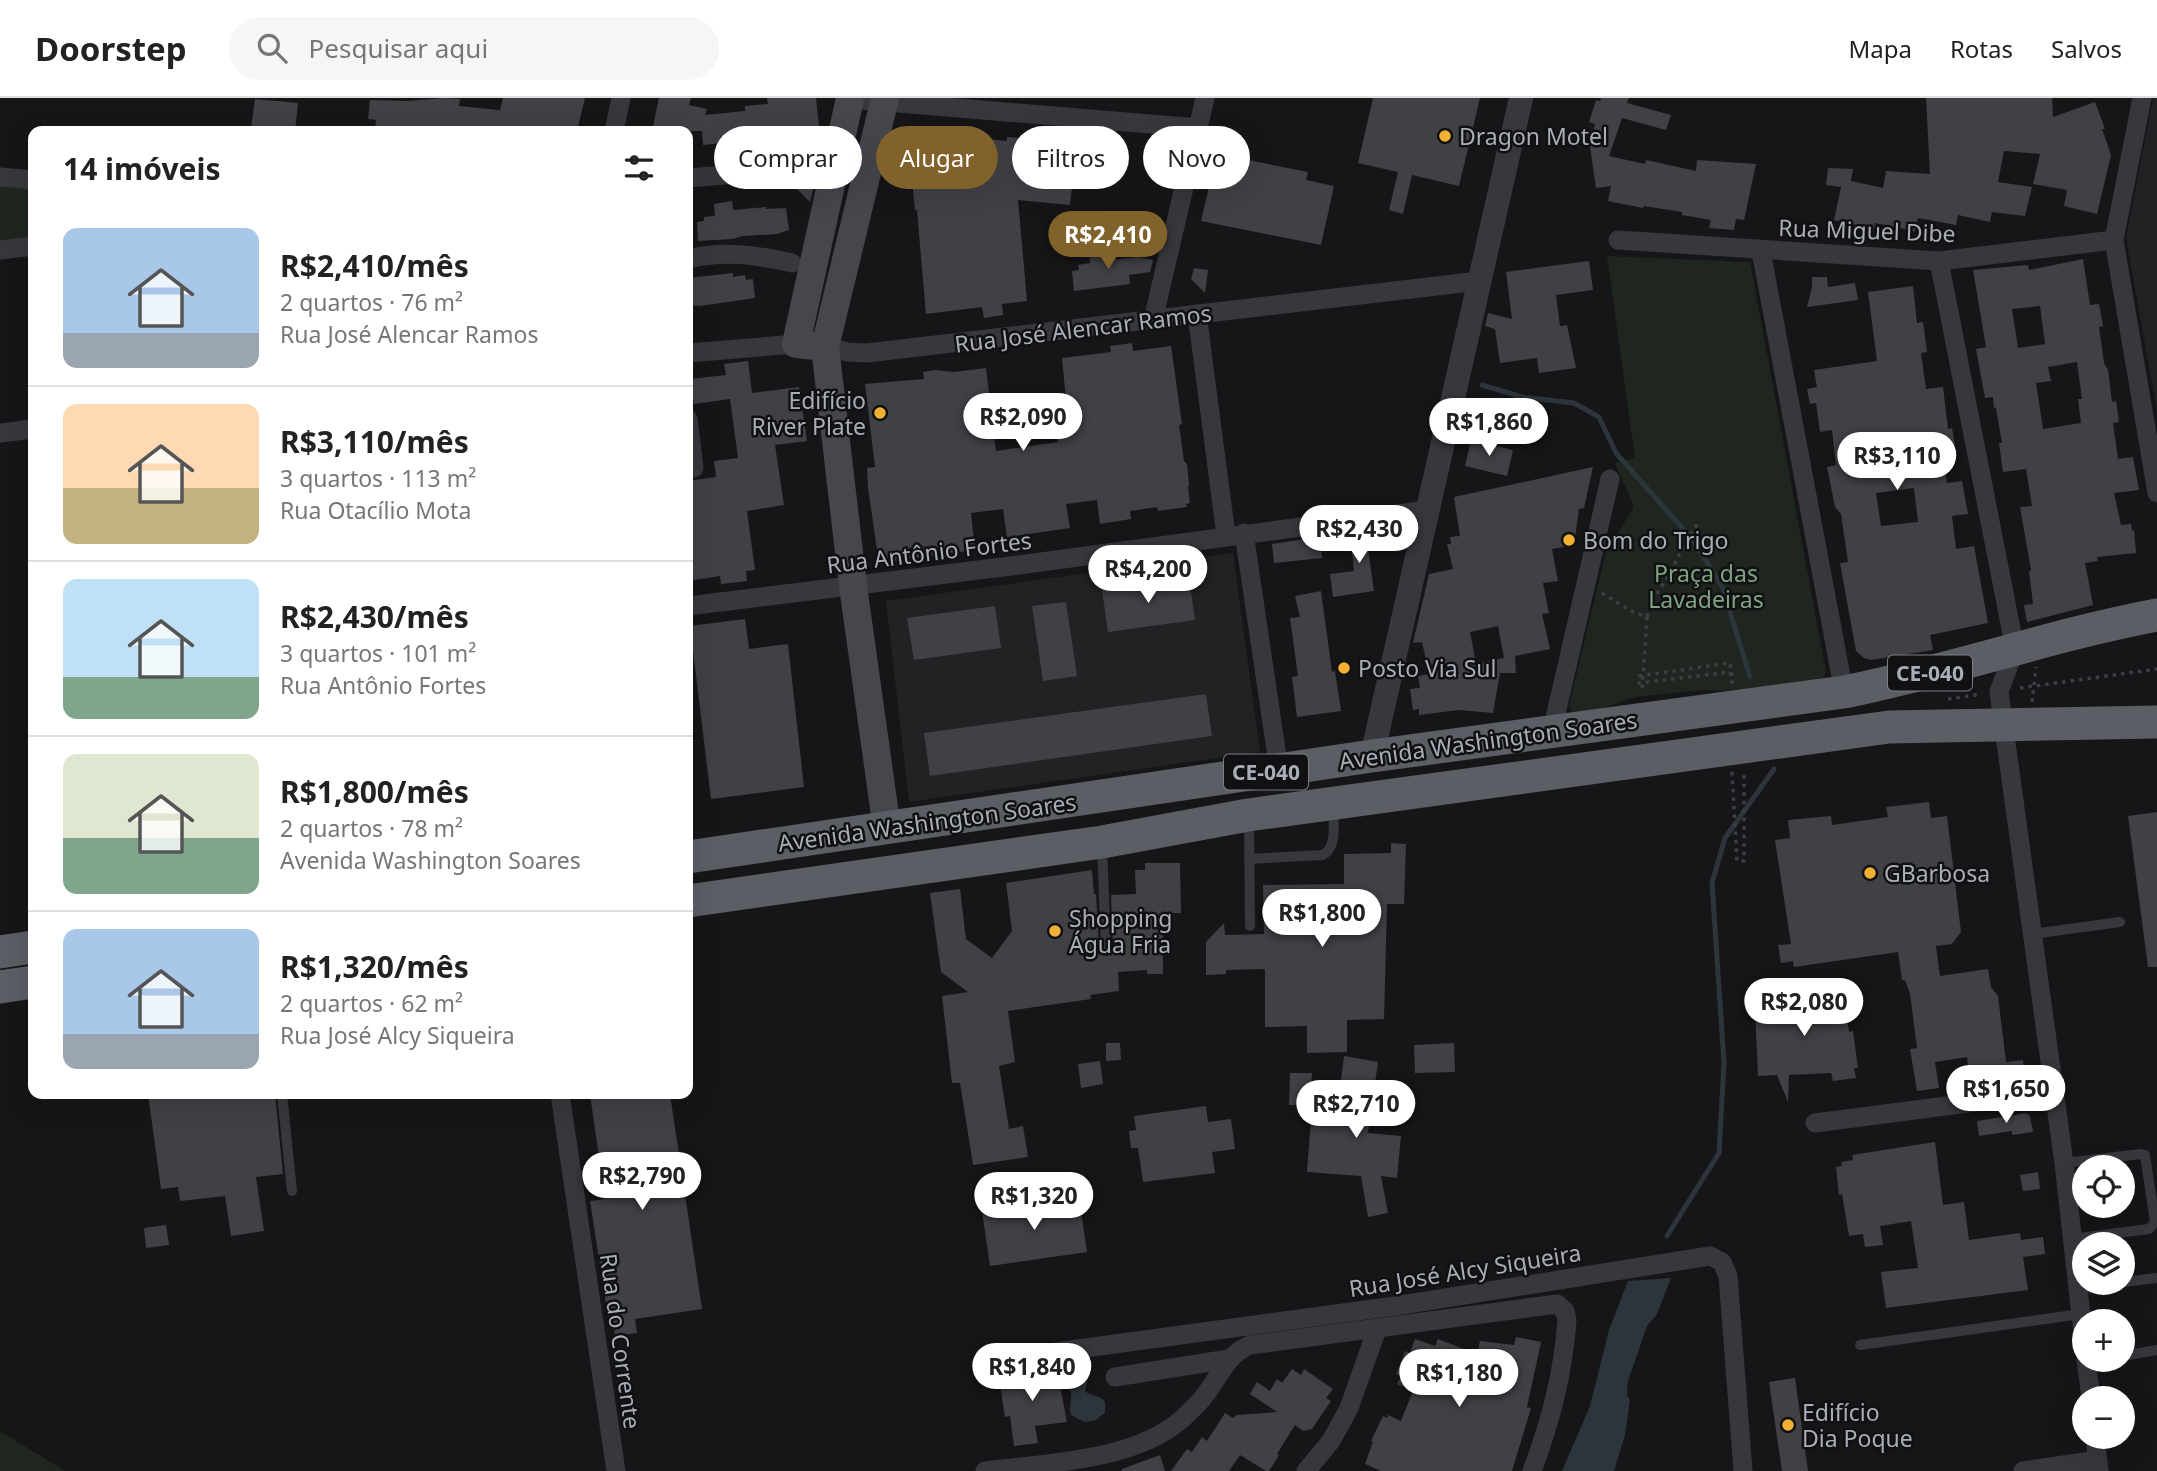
<!DOCTYPE html>
<html lang="pt">
<meta charset="utf-8">
<style>
:root{--surface:#fff;--page:#f6f6f6;--text:#222;--muted:#767676;--line:#e0e0e0;--accent:#80622a}
body{margin:0;font-family:"Noto Sans",sans-serif;background:var(--page);color:var(--text);height:100vh;display:flex;flex-direction:column;font-size:26px;white-space:nowrap}
*{box-sizing:border-box;margin:0}
p{font-size:23px;color:var(--muted)}
.icon{flex:none;width:38px;height:38px;fill:none;stroke:currentColor;stroke-width:2;stroke-linecap:round;stroke-linejoin:round}
.map{position:relative;flex:1;overflow:hidden}
.drawer{position:absolute;left:28px;top:28px;width:665px;height:973px;display:flex;flex-direction:column;background:var(--surface);border-radius:14px;box-shadow:0 7px 28px #0002}
.drawer>*{flex:none}
.hud{position:absolute;left:714px;top:28px;width:665px;height:63px;display:flex;gap:14px}
.tools{position:absolute;left:2072px;top:1057px;display:grid;gap:14px}
.tools a{display:grid;place-items:center;width:63px;height:63px;border-radius:50%;background:var(--surface);box-shadow:0 7px 28px #0002;font-size:35px}
.price{position:absolute;translate:-50% -60px;padding:0 16px;border-radius:24px;background:#fff;color:#222;font-size:23px;line-height:46px;filter:drop-shadow(0 2px 4px #0008)}
.price::after{content:'';position:absolute;left:50%;top:42px;width:21px;height:16px;margin-left:-10px;background:inherit;clip-path:polygon(0 0,100% 0,50% 100%)}
.price.active{background:var(--accent);color:#fff}
ul{padding:0;list-style:none}
li{display:flex;align-items:center;gap:21px;height:175px;padding:0 35px}
li+li{border-top:2px solid var(--line)}
li span{display:grid;place-items:center;flex:none;width:196px;height:140px;border-radius:14px;color:#555}
li>.icon{margin-inline-start:auto}
span .icon{width:84px;height:84px;fill:#fffc;stroke-width:1}
li b{font-size:30px}
h2{display:flex;justify-content:space-between;align-items:center;height:84px;padding:0 35px;font-size:30px}
.chip{padding:0 24px;border-radius:32px;background:var(--surface);box-shadow:0 7px 28px #0002;font-size:24px;line-height:63px}
.chip.active{background:var(--accent);color:#fff}
header{display:flex;align-items:center;gap:42px;box-sizing:border-box;height:98px;padding:0 35px;background:var(--surface);border-bottom:2px solid var(--line)}
header strong{font-size:33px}
nav{display:flex;gap:38px;margin-inline-start:auto;font-size:24px}
.search{width:490px;height:63px;background:var(--page);display:flex;align-items:center;gap:18px;box-sizing:border-box;padding:0 24px;border-radius:38px;color:var(--muted);font-size:26px}
.map>svg:first-child{display:block}
</style>
<header>
<strong>Doorstep</strong>
<div class="search"><svg class="icon" aria-label="search" viewBox="0 0 24 24"><circle cx="10" cy="10" r="6"/><path d="M15 15l6 6"/></svg>Pesquisar aqui</div>
<nav><a>Mapa</a><a>Rotas</a><a>Salvos</a></nav>
</header>
<div class="map">
<svg width="2157" height="1373" viewBox="0 0 2157 1373">
<rect width="100%" height="100%" fill="#161618"/>
<!-- built -->
<g fill="#222225">
<polygon points="2153,0 2157,0 2157,312 2126,140"/>
<polygon points="1233,455 1260,654 909,704 886,503"/>
</g>
<!-- green -->
<g fill="#1e261f">
<polygon points="0,87 33,92 33,140 0,143"/>
<polygon points="1607,158 1750,164 1826,574 1823,581 1742,593 1701,592 1635,599 1587,616 1578,616 1572,614 1569,608 1606,454 1634,409 1615,365 1635,360"/>
<polygon points="0,1333 65,1373 0,1373"/>
</g>
<!-- water -->
<g fill="#2c353c">
<polygon points="1671,1180 1657,1216 1647,1228 1628,1283 1627,1298 1630,1301 1625,1337 1614,1373 1562,1373 1590,1308 1609,1232 1628,1183"/>
<path d="M1072 1271 1085 1273 1088 1281 1085 1293C1091 1299 1101 1297 1105 1304V1315L1094 1323 1084 1324 1071 1317C1069 1309 1071 1305 1071 1298 1072 1286 1060 1282 1072 1271Z"/>
</g>
<g fill="none" stroke-linecap="round" stroke-linejoin="round">
<!-- stream -->
<g stroke="#2c353c" stroke-width="5">
<polyline points="1482,287 1522,299 1574,305 1599,319 1616,355 1692,441 1722,488 1750,579"/>
<polyline points="1667,1138 1719,1055 1724,965 1712,785 1725,740 1774,671"/>
</g>
</g>
<!-- building -->
<g fill="#404145" fill-rule="evenodd">
<polygon points="445,0 460,1 459,8 500,12 503,0 585,0 577,33 375,33 376,22 368,21 370,2 407,3"/>
<polygon points="659,0 691,0 689,7 707,11 705,17 745,13 745,8 768,6 767,0 816,0 819,29 780,34 780,39 703,47 702,33 652,33"/>
<polygon points="1373,0 1480,0 1459,88 1412,77 1403,116 1389,112 1398,74 1358,65"/>
<polygon points="1601,0 1629,0 1627,5 1671,17 1666,32 1622,20 1609,58 1645,66 1646,62 1696,73 1697,62 1756,66 1744,122 1736,121 1734,132 1709,130 1711,122 1682,117 1682,114 1644,108 1643,110 1608,103 1611,88 1596,90 1590,49 1595,26 1589,24 1596,2 1600,3"/>
<polygon points="1926,0 2052,0 2053,19 2095,4 2105,31 2102,31 2111,57 2097,116 2064,108 2067,92 2033,86 2040,56 2004,53 1998,84 2032,89 2025,118 1992,114 1990,124 1958,117 1956,127 1918,120 1915,133 1875,125 1874,131 1834,122 1841,89 1826,87 1828,70 1853,71 1851,83 1883,90 1886,73 1930,76"/>
<polygon points="255,1 298,5 295,33 261,33 251,31"/>
<polygon points="924,37 925,46 932,46 933,58 946,56 949,84 952,83 953,90 982,87 987,41 1007,43 1007,39 1077,45 1070,107 1018,102 1027,203 1002,206 1003,217 984,220 982,209 926,216 917,112 915,112 911,72 909,72 907,55 909,55 907,39"/>
<polygon points="1243,61 1308,74 1306,82 1334,88 1321,147 1201,123 1213,72 1238,79"/>
<polygon points="809,82 814,87 810,104 790,84"/>
<polygon points="732,103 733,112 766,109 766,111 786,110 789,132 777,136 743,138 732,141 698,143 697,124 704,123 704,119 715,118 714,106"/>
<polygon points="1110,151 1111,162 1139,159 1153,162 1150,174 1129,177 1130,186 1074,193 1072,173 1079,172 1078,167 1090,165 1089,154"/>
<path d="M2083 161 2090 207 2099 206 2103 228 2099 229 2104 265 2108 272 2112 304 2116 303 2119 324 2113 325 2118 361 2133 359 2139 392 2114 395 2121 427 2131 426 2132 433 2134 432 2136 455 2097 459 2098 463 2085 465 2093 507 2027 524 2024 507 2033 506 2029 473 2031 472 2020 409 2032 408 2026 371 2003 374 1999 345H2002L1996 310H1994L1993 299 1985 300 1976 251 1986 249 1973 172 2028 167 2029 172ZM2040 208 2045 246 2018 250 2012 211ZM2077 264 2082 301H2078L2081 325 2043 331 2036 285 2051 283 2048 269Z"/>
<polygon points="1589,163 1593,192 1556,197 1560,228 1567,227 1576,270 1539,275 1537,260 1500,265 1495,231 1485,228 1488,215 1512,221 1506,174"/>
<polygon points="1194,170 1208,172 1205,195 1191,181"/>
<polygon points="733,175 733,179 745,177 746,182 753,181 755,200 700,208 688,207 688,180"/>
<polygon points="1812,179 1827,179 1828,189 1855,185 1858,202 1807,209 1812,189"/>
<path d="M1913 188 1917 225 1923 224 1927 254 1921 255 1926 291 1943 289 1948 331 1952 330 1955 347 1942 349 1947 385 1962 383 1968 416 1952 418 1956 451 1974 448 1988 525 1930 537 1933 552 1871 562 1864 560 1856 553 1840 465 1848 464 1841 416 1835 409 1827 369 1836 367 1832 332 1820 334 1816 305 1810 306 1807 291 1817 289 1814 272 1877 263 1868 194ZM1914 390 1918 424 1881 428 1876 395Z"/>
<polygon points="1132,245 1133,253 1171,248 1182,326 1179,327 1184,363 1187,366 1189,387 1188,389 1190,405 1186,406 1187,409 1158,413 1157,409 1130,413 1131,421 1100,426 1097,402 1066,406 1070,430 1007,439 1003,411 971,415 975,452 879,465 868,390 867,370 875,369 865,286 924,281 923,274 935,272 954,274 986,270 996,353 1058,344 1053,303 1066,302 1062,260 1111,254 1110,248"/>
<polygon points="748,263 752,295 799,289 807,343 775,347 784,407 747,413 755,472 746,473 747,483 721,486 720,478 688,483 688,383 716,379 714,363 738,360 730,301 694,306 690,281 726,277 724,266"/>
<polygon points="1471,342 1513,352 1507,378 1465,368"/>
<path d="M1593 369 1584 410 1579 411 1574 447 1552 451 1558 483 1543 485 1549 515 1542 516 1550 551 1515 558 1516 575H1500L1493 615 1459 612 1419 617V611L1413 612 1410 591 1420 590 1418 578 1429 576 1422 544 1413 545 1429 476 1453 471 1447 446H1451L1450 439 1460 438 1454 399ZM1498 528 1504 560 1476 566 1470 534Z"/>
<polygon points="1384,431 1386,449 1368,451 1374,493 1333,499 1330,476 1354,473 1350,435"/>
<polygon points="1319,439 1322,460 1274,465 1272,446"/>
<polygon points="1189,480 1195,522 1108,534 1102,492"/>
<polygon points="1321,493 1332,574 1335,573 1341,613 1297,619 1292,579 1298,578 1290,520 1300,519 1295,498"/>
<polygon points="1066,504 1077,578 1043,583 1032,508"/>
<polygon points="995,508 1001,550 914,562 907,520"/>
<polygon points="745,521 749,551 788,546 804,689 711,701 690,528"/>
<polygon points="1206,596 1212,638 930,678 924,635"/>
<polygon points="1929,704 1931,720 1947,718 1961,834 1952,846 1936,848 1940,878 1988,871 1991,889 1998,898 2006,964 2023,962 2025,978 2019,978 2020,981 1994,985 1994,982 1970,985 1967,959 1935,964 1939,990 1917,993 1910,951 1917,950 1910,896 1905,882 1902,882 1898,854 1794,869 1793,863 1781,865 1778,847 1791,846 1775,742 1790,740 1788,722 1831,718 1832,727 1888,719 1886,709"/>
<polygon points="2157,714 2157,869 2148,869 2128,718"/>
<polygon points="1391,745 1406,746 1404,806 1387,806 1384,921 1347,922 1347,954 1307,955 1307,928 1265,929 1265,871 1226,872 1226,876 1206,877 1206,844 1224,825 1225,837 1264,836 1263,787 1344,786 1344,756 1391,755"/>
<polygon points="1145,765 1180,765 1181,815 1163,815 1163,876 1147,876 1147,872 1118,874 1119,893 1090,897 1091,901 1008,913 1015,964 999,968 1009,1031 1023,1028 1028,1059 973,1067 960,985 952,985 942,898 968,894 941,874 930,795 960,791 966,841 992,860 1012,833 1006,785 1092,772 1094,796 1096,796 1099,851 1102,857 1107,858 1112,855 1113,851 1111,797 1136,796 1135,772 1145,772"/>
<polygon points="1814,894 1815,903 1844,900 1849,934 1853,933 1858,970 1854,970 1856,980 1833,983 1831,975 1789,977 1788,1004 1777,977 1758,978 1755,910 1761,910 1760,900"/>
<polygon points="1106,945 1120,945 1121,962 1106,963"/>
<polygon points="1454,945 1455,974 1415,975 1414,947"/>
<polygon points="1344,958 1378,964 1368,1035 1401,1038 1397,1080 1381,1078 1388,1115 1368,1119 1361,1078 1307,1074 1311,1022 1350,1025 1354,992 1340,990"/>
<polygon points="1100,963 1103,986 1081,990 1078,966"/>
<polygon points="1290,975 1312,975 1310,1007 1289,1007"/>
<polygon points="148,996 275,996 283,1076 256,1079 264,1133 231,1138 225,1098 180,1103 178,1089 161,1091"/>
<polygon points="590,996 670,996 702,1211 635,1221 637,1235 615,1238 613,1224 609,1225 590,1103 605,1101"/>
<polygon points="1206,1008 1208,1024 1231,1021 1235,1051 1212,1054 1215,1075 1143,1084 1138,1050 1131,1050 1129,1033 1136,1032 1134,1018"/>
<polygon points="2026,1015 2030,1018 2033,1034 2012,1037 2012,1033 1979,1038 1977,1023"/>
<polygon points="1935,1044 1943,1107 1964,1104 1969,1142 2020,1135 2021,1142 2043,1139 2045,1156 2023,1159 2028,1192 1886,1210 1881,1174 1918,1170 1911,1123 1880,1128 1883,1147 1865,1149 1863,1136 1849,1138 1842,1096 1839,1097 1836,1069 1842,1068 1841,1064 1853,1062 1852,1057"/>
<polygon points="2038,1074 2040,1091 2023,1093 2020,1077"/>
<polygon points="1079,1099 1087,1154 990,1168 982,1113"/>
<polygon points="166,1127 169,1147 146,1150 144,1130"/>
<polygon points="1516,1239 1541,1244 1527,1309 1531,1310 1512,1373 1381,1373 1365,1366 1373,1344 1371,1343 1383,1318 1387,1320 1388,1317 1401,1323 1413,1293 1397,1286 1401,1278 1396,1276 1405,1253 1410,1255 1415,1241 1435,1248 1438,1241 1477,1256 1480,1243 1514,1247"/>
<polygon points="1037,1271 1037,1273 1057,1273 1067,1324 1035,1328 1038,1345 1014,1348 1010,1318 1005,1319 999,1280 1004,1280 1004,1276"/>
<polygon points="1292,1271 1301,1277 1304,1271 1333,1291 1326,1300 1331,1303 1312,1331 1303,1333 1295,1327 1277,1356 1279,1357 1269,1373 1266,1373 1240,1357 1229,1373 1171,1373 1187,1351 1192,1354 1202,1339 1207,1343 1225,1315 1233,1320 1237,1317 1277,1314 1250,1296 1257,1284 1270,1293 1277,1281 1282,1285"/>
<polygon points="1795,1280 1808,1373 1782,1373 1769,1284"/>
<polygon points="1160,1357 1165,1373 1122,1373 1122,1371"/>
</g>
<g fill="none" stroke-linecap="round" stroke-linejoin="round">
<!-- path -->
<g stroke="#3d3f44" stroke-width="3.5" stroke-dasharray="3.5 5" stroke-linecap="butt">
<polyline points="1602,495 1631,513 1647,519 1642,595"/>
<path d="M1647 519C1653 496 1663 489 1673 469 1681 453 1688 439 1699 424"/>
<polyline points="1732,586 1730,574 1639,585 1639,578 1730,565 1733,584"/>
<polyline points="2020,590 2157,571"/>
<polyline points="1948,601 1982,596"/>
<polyline points="2032,604 2036,569"/>
<polyline points="1732,674 1737,763 1744,763 1744,673"/>
</g>
<!-- service -->
<g stroke="#37383d" stroke-width="10">
<polyline points="1249,721 1250,828"/>
<polyline points="1102,748 1106,851"/>
<path d="M1249 761 1323 757C1338 748 1333 725 1333 709"/>
<polyline points="2032,836 2120,824"/>
<polyline points="282,996 292,1093"/>
<polyline points="2064,1065 2141,1056 2145,1057 2155,1124 2149,1131 2072,1141"/>
<polyline points="2123,1184 2157,1180"/>
<polyline points="2078,1191 2121,1185"/>
<polyline points="1860,1247 2081,1216"/>
<polyline points="2123,1258 2157,1252"/>
<polyline points="2087,1266 2106,1262"/>
</g>
<!-- minor -->
<g stroke="#37383d" stroke-width="19">
<polyline points="2142,0 2114,142 2157,395"/>
<polyline points="850,1 1198,30"/>
<polyline points="614,33 621,0"/>
<polyline points="0,79 33,82"/>
<polyline points="688,80 835,68"/>
<polyline points="1618,142 1939,163 2114,142"/>
<polyline points="0,152 33,148"/>
<polyline points="1761,153 1844,594"/>
<path d="M688 161C724 152 756 157 792 165"/>
<polyline points="1939,163 2015,551 1999,594 2064,1065 2084,1244"/>
<polyline points="1197,216 1226,437"/>
<polyline points="1153,222 1205,0"/>
<polyline points="825,249 848,254 867,255 1479,183"/>
<polyline points="688,255 796,246"/>
<polyline points="688,321 694,370"/>
<polyline points="0,335 33,331"/>
<polyline points="1244,435 1279,672"/>
<polyline points="688,508 1011,468 1427,412"/>
<polyline points="1552,633 1610,381"/>
<polyline points="560,996 616,1373"/>
<polyline points="1815,1025 2053,994"/>
<polyline points="1004,1261 1395,1208 1710,1158 1722,1164 1728,1178 1743,1373"/>
<polyline points="2086,1262 2091,1300"/>
<polyline points="1115,1279 1229,1261"/>
<polyline points="2095,1339 2099,1373"/>
<path d="M985 1373C1045 1365 1135 1363 1182 1321 1188 1315 1195 1309 1201 1302 1218 1283 1225 1257 1250 1247L1557 1206 1565 1213 1567 1222C1563 1276 1551 1322 1532 1373"/>
<polyline points="1306,1373 1331,1343 1349,1310 1377,1231"/>
<polyline points="2023,1373 2098,1362"/>
</g>
<!-- tertiary -->
<polyline stroke="#37383d" stroke-width="24" points="1372,658 1521,0"/>
<!-- secondary -->
<g stroke="#45474d" stroke-width="28">
<polyline points="885,0 825,249 853,488 887,731"/>
<polyline points="825,249 796,246 850,0"/>
</g>
<!-- trunk -->
<g stroke="#5b5e65" stroke-width="33">
<path d="M688 759 1372 658 1844 594C1950 573 2051 537 2157 517"/>
<polyline points="688,803 1102,744 1248,717 1889,629 2157,624"/>
<polyline points="0,854 33,849"/>
<polyline points="0,889 33,884"/>
</g>
</g>
<!-- markers -->
<g fill="#f2b134" stroke="#111113" stroke-width="2.5">
<circle cx="1445" cy="38" r="7"/>
<circle cx="880" cy="315" r="7"/>
<circle cx="1569" cy="442" r="7"/>
<circle cx="1344" cy="570" r="7"/>
<circle cx="1870" cy="775" r="7"/>
<circle cx="1055" cy="833" r="7"/>
<circle cx="1788" cy="1327" r="7"/>
</g>
<g text-anchor="middle" dominant-baseline="central" stroke-width="5" stroke-linejoin="round" paint-order="stroke">
<!-- shield labels -->
<g fill="#111113" stroke="#7b7e86" stroke-width="2">
<rect x="1888" y="557.5" width="84" height="35" rx="5"/>
<rect x="1224" y="656.5" width="84" height="35" rx="5"/>
</g>
<g font-size="21" font-weight="bold" fill="#a8adb8">
<text x="1930" y="575">CE-040</text>
<text x="1266" y="674">CE-040</text>
</g>
<!-- poi labels -->
<g font-size="23" fill="#a8adb8" stroke="#111113" text-anchor="start">
<text x="1459" y="38">Dragon Motel</text>
<text x="866" y="302" text-anchor="end">Edifício<tspan x="866" dy="26">River Plate</tspan></text>
<text x="1583" y="442">Bom do Trigo</text>
<text x="1358" y="570">Posto Via Sul</text>
<text x="1884" y="775">GBarbosa</text>
<text x="1069" y="820">Shopping<tspan x="1069" dy="26">Água Fria</tspan></text>
<text x="1802" y="1314">Edifício<tspan x="1802" dy="26">Dia Poque</tspan></text>
</g>
<!-- street labels -->
<g font-size="23" fill="#a8adb8" stroke="#111113">
<text transform="translate(1867 132) rotate(2)">Rua Miguel Dibe</text>
<text transform="translate(1083 230) rotate(-7)">Rua José Alencar Ramos</text>
<text transform="translate(929 454) rotate(-7)">Rua Antônio Fortes</text>
<text transform="translate(1488 642) rotate(-8)">Avenida Washington Soares</text>
<text transform="translate(927 724) rotate(-8)">Avenida Washington Soares</text>
<text transform="translate(1465 1172) rotate(-9)">Rua José Alcy Siqueira</text>
<text transform="translate(621 1243) rotate(82)">Rua do Corrente</text>
</g>
<!-- park labels -->
<g font-size="23" fill="#7fa381" stroke="#111113">
<text x="1706" y="475">Praça das<tspan x="1706" dy="26">Lavadeiras</tspan></text>
</g>
</g>
</svg>
<div class="tools">
<a><svg class="icon" aria-label="locate" viewBox="0 0 24 24"><circle cx="12" cy="12" r="6"/><path d="M12 2v4M12 18v4M2 12h4M18 12h4"/></svg></a>
<a><svg class="icon" aria-label="layers" viewBox="0 0 24 24"><path d="M12 4l9 5-9 5-9-5zM3 14l9 5 9-5"/></svg></a>
<a>+</a>
<a>−</a>
</div>
<b class="price active" style="left:1108px;top:173px">R$2,410</b>
<b class="price" style="left:1023px;top:355px">R$2,090</b>
<b class="price" style="left:1489px;top:360px">R$1,860</b>
<b class="price" style="left:1897px;top:394px">R$3,110</b>
<b class="price" style="left:1359px;top:467px">R$2,430</b>
<b class="price" style="left:1148px;top:507px">R$4,200</b>
<b class="price" style="left:1322px;top:851px">R$1,800</b>
<b class="price" style="left:1804px;top:940px">R$2,080</b>
<b class="price" style="left:2006px;top:1027px">R$1,650</b>
<b class="price" style="left:1356px;top:1042px">R$2,710</b>
<b class="price" style="left:642px;top:1114px">R$2,790</b>
<b class="price" style="left:1034px;top:1134px">R$1,320</b>
<b class="price" style="left:1032px;top:1305px">R$1,840</b>
<b class="price" style="left:1459px;top:1311px">R$1,180</b>
<div class="hud">
<a class="chip">Comprar</a>
<a class="chip active">Alugar</a>
<a class="chip">Filtros</a>
<a class="chip">Novo</a>
</div>
<section class="drawer">
<h2>14 imóveis<svg class="icon" aria-label="filters" viewBox="0 0 24 24"><path d="M4 7h16M4 17h16"/><circle cx="9" cy="7" r="2"/><circle cx="15" cy="17" r="2"/></svg></h2>
<ul>
<li><span style="background:linear-gradient(#a9c7e8 75%,#9aa5b1 0)"><svg class="icon" aria-label="home" viewBox="0 0 24 24"><path d="M3 11l9-7 9 7M6 9v11h12V9"/></svg></span><div><b>R$2,410/mês</b><p>2 quartos · 76 m²</p><p>Rua José Alencar Ramos</p></div></li>
<li><span style="background:linear-gradient(#ffd9b3 60%,#c2b280 0)"><svg class="icon" aria-label="home" viewBox="0 0 24 24"><path d="M3 11l9-7 9 7M6 9v11h12V9"/></svg></span><div><b>R$3,110/mês</b><p>3 quartos · 113 m²</p><p>Rua Otacílio Mota</p></div></li>
<li><span style="background:linear-gradient(#bfe0f5 70%,#7fa58c 0)"><svg class="icon" aria-label="home" viewBox="0 0 24 24"><path d="M3 11l9-7 9 7M6 9v11h12V9"/></svg></span><div><b>R$2,430/mês</b><p>3 quartos · 101 m²</p><p>Rua Antônio Fortes</p></div></li>
<li><span style="background:linear-gradient(#dfe7d0 60%,#7fa58c 0)"><svg class="icon" aria-label="home" viewBox="0 0 24 24"><path d="M3 11l9-7 9 7M6 9v11h12V9"/></svg></span><div><b>R$1,800/mês</b><p>2 quartos · 78 m²</p><p>Avenida Washington Soares</p></div></li>
<li><span style="background:linear-gradient(#a9c7e8 75%,#9aa5b1 0)"><svg class="icon" aria-label="home" viewBox="0 0 24 24"><path d="M3 11l9-7 9 7M6 9v11h12V9"/></svg></span><div><b>R$1,320/mês</b><p>2 quartos · 62 m²</p><p>Rua José Alcy Siqueira</p></div></li>
</ul>
</section>
</div>
